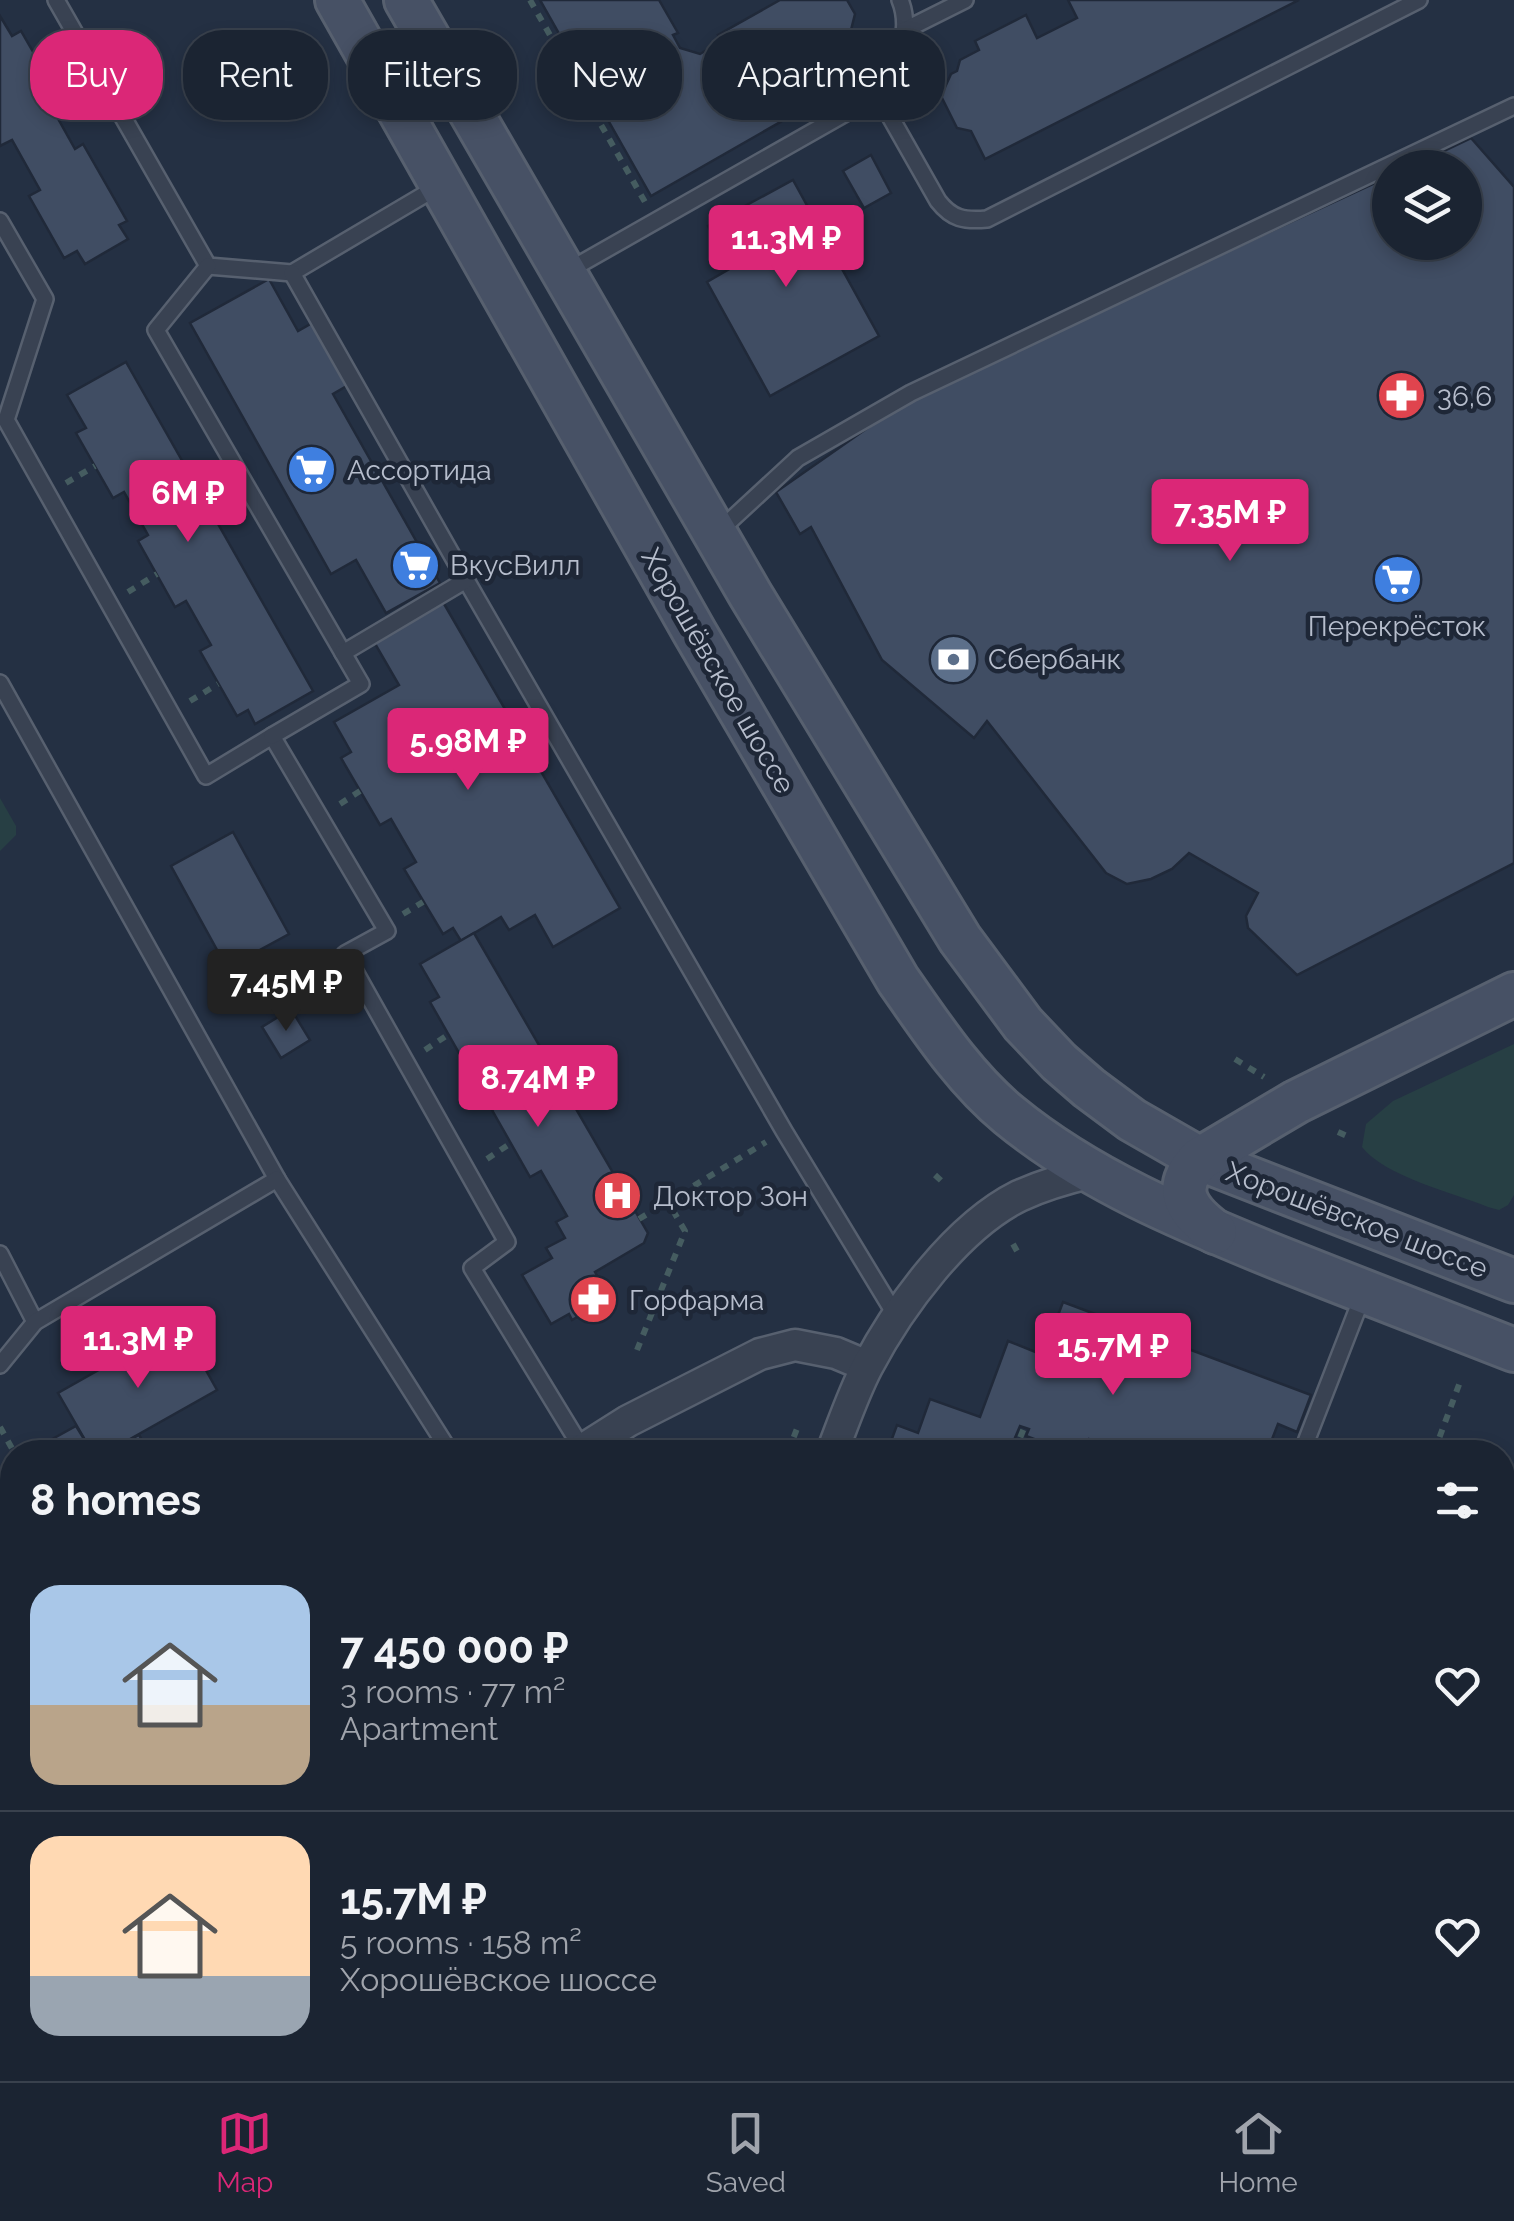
<!DOCTYPE html>
<meta charset="utf-8">
<style>
:root{--surface:#1b2432;--page:#242c3a;--text:#f1f3f6;--muted:#a0a4ac;--line:#39414d;--accent:#db2777}
body{margin:0;font-family:Raleway,sans-serif;background:var(--page);color:var(--text);height:100vh;display:flex;flex-direction:column;font-size:38px;white-space:nowrap}
*{box-sizing:border-box;margin:0}
p{font-size:32px;color:var(--muted)}
.icon{flex:none;width:55px;height:55px;fill:none;stroke:currentColor;stroke-width:2;stroke-linecap:round;stroke-linejoin:round}
.map{position:relative;flex:1;overflow:hidden}
.drawer{position:absolute;left:0px;top:1440px;width:1515px;height:642px;display:flex;flex-direction:column;background:var(--surface);border-radius:40px 40px 0 0;box-shadow:0 5px 15px #0003,0 0 0 2px var(--line)}
.drawer>*{flex:none}
.guide{position:absolute;left:30px;top:30px;width:1000px;height:90px;display:flex;gap:20px}
.tools{position:absolute;left:1372px;top:150px;display:grid;gap:20px}
.tools a{display:grid;place-items:center;width:110px;height:110px;border-radius:50%;background:var(--surface);box-shadow:0 5px 15px #0003,0 0 0 2px var(--line);font-size:50px}
.price{position:absolute;translate:-50% -85px;padding:0 22px;border-radius:10px;background:var(--accent);color:#fff;font-size:32px;line-height:65px;filter:drop-shadow(0 2px 5px #0008)}
.price::after{content:'';position:absolute;left:50%;top:60px;width:30px;height:22px;margin-left:-15px;background:inherit;clip-path:polygon(0 0,100% 0,50% 100%)}
.price.current{background:#222;color:#fff}
ul{padding:0;list-style:none}
li{display:flex;align-items:center;gap:30px;height:250px;padding:0 30px}
li+li{border-top:2px solid var(--line)}
li span{display:grid;place-items:center;flex:none;width:280px;height:200px;border-radius:30px;color:#555}
li>.icon{margin-inline-start:auto}
span .icon{width:120px;height:120px;fill:#fffc;stroke-width:1}
li b{font-size:42px}
h2{display:flex;justify-content:space-between;align-items:center;height:120px;padding:0 30px;font-size:42px}
.chip{padding:0 35px;border-radius:40px;background:var(--surface);box-shadow:0 5px 15px #0003,0 0 0 2px var(--line);font-size:35px;line-height:90px}
.chip.current{background:var(--accent);color:#fff}
.tab-bar{display:flex;justify-content:space-around;align-items:center;height:140px;border-top:2px solid var(--line);background:var(--surface);font-size:28px;color:var(--muted)}
.tab-bar a{display:grid;justify-items:center;gap:5px}
.tab-bar .current{color:var(--accent)}
.map>svg:first-child{display:block}
</style>
<div class="map">
<svg width="1514" height="2081" viewBox="0 0 1514 2081">
<rect width="100%" height="100%" fill="#243043"/>
<!-- green -->
<g fill="#273f44">
<polygon points="0,798 16,826 16,835 0,851"/>
<path d="M1514 1044V1195L1508 1205 1499 1210 1488 1207C1454 1193 1384 1176 1362 1147L1366 1124 1393 1101Z"/>
</g>
<!-- building -->
<g fill="#404d63" stroke="#202939" stroke-width="2.5">
<polygon points="540,0 659,0 678,33 673,35 680,48 700,54 722,41 718,35 780,0 847,0 855,14 851,30 873,69 651,196"/>
<polygon points="1068,0 1299,0 985,159 971,131 957,128 941,96 951,74 957,71 960,60 979,50 975,41 1026,15 1037,38 1077,18"/>
<polygon points="0,16 12,36 21,31 66,109 56,115 75,149 83,144 127,221 119,225 128,239 85,264 77,251 64,258 29,196 40,190 12,140 0,146"/>
<polygon points="1471,138 1514,187 1514,863 1297,975 1248,928 1246,916 1258,893 1189,853 1172,869 1151,879 1127,884 1106,873 987,721 974,738 882,660 811,527 800,534 776,492 909,399 1390,176 1390,242 1465,242 1465,168 1408,168"/>
<polygon points="871,155 891,193 864,208 843,171"/>
<polygon points="793,180 879,336 770,396 707,282 731,268 708,226"/>
<polygon points="269,279 298,331 314,322 350,384 333,394 440,583 386,613 356,560 331,574 190,323"/>
<polygon points="126,362 313,691 255,724 248,710 237,716 200,651 211,645 186,601 175,607 138,541 148,535 124,492 113,498 76,433 86,428 67,395"/>
<polygon points="443,602 620,908 553,947 535,915 509,930 501,917 461,941 453,928 443,934 404,869 416,862 391,819 380,825 341,758 351,752 334,722 399,685 374,642"/>
<polygon points="233,832 289,934 227,968 171,866"/>
<polygon points="474,933 648,1233 644,1243 595,1272 610,1298 572,1320 569,1314 551,1324 522,1275 552,1258 546,1248 565,1238 556,1222 567,1216 541,1171 530,1177 492,1110 503,1104 478,1061 467,1067 430,1002 439,997 420,964"/>
<polygon points="291,1009 310,1040 281,1058 262,1027"/>
<polygon points="1063,1302 1311,1395 1297,1432 1278,1424 1267,1452 1141,1452 1111,1441 1109,1447 1089,1439 1084,1450 1071,1445 1069,1452 1026,1436 1029,1429 1020,1426 1009,1452 887,1452 897,1425 918,1433 930,1399 980,1417 1008,1341 1043,1355"/>
<polygon points="180,1324 217,1390 107,1452 92,1452 58,1393"/>
<polygon points="76,1426 92,1452 52,1452 47,1442"/>
<polygon points="139,1435 149,1452 107,1452"/>
<polygon points="12,1533 12,1609 0,1587 0,1540"/>
<polygon points="1502,1558 1514,1562 1514,1644 1502,1640"/>
<polygon points="1514,1894 1514,2037 1502,2032 1502,1924"/>
<polygon points="12,1920 12,1954 0,1960 0,1927"/>
<polygon points="26,2070 149,2070 163,2081 39,2081"/>
<polygon points="289,2070 357,2070 360,2081 292,2081"/>
<polygon points="891,2070 925,2070 921,2081"/>
<polygon points="1114,2070 1188,2070 1183,2081 1110,2081"/>
</g>
<g fill="none" stroke-linecap="round" stroke-linejoin="round">
<defs>
<g id="lane">
<polyline points="56,0 208,266 292,273 439,186"/>
<path d="M900 0C914 33 893 72 883 104L938 201C952 219 964 221 987 219L1419 0"/>
<polyline points="905,30 965,0"/>
<polyline points="0,221 45,299 6,420 206,776 272,736 387,931 345,954 507,1242 472,1268 583,1450"/>
<polyline points="208,266 156,330 343,653"/>
<polyline points="566,272 888,89"/>
<polyline points="718,532 798,458 911,393 1514,106"/>
<polyline points="466,580 784,1131 898,1319"/>
<polyline points="0,683 277,1179"/>
<polyline points="272,736 361,684 343,653 466,580 292,273"/>
<polyline points="0,1254 35,1322"/>
<polyline points="0,1365 35,1322 277,1179 450,1452"/>
<polyline points="1302,1452 1363,1295"/>
<polyline points="1502,1540 1514,1544"/>
<polyline points="1502,1660 1509,1643"/>
<polyline points="1502,1689 1514,1694"/>
<polyline points="774,2070 802,2081"/>
<polyline points="1279,2070 1307,2081"/>
<polyline points="760,2081 764,2070"/>
<polyline points="938,2081 942,2070"/>
<polyline points="1205,2081 1210,2070"/>
</g>
<g id="street">
<polyline points="579,1452 628,1421 760,1354 795,1345 836,1353 867,1366"/>
<path d="M832 1452C843 1424 853 1394 867 1367 899 1306 957 1227 1019 1196 1043 1185 1067 1178 1093 1172"/>
<polyline points="0,1803 12,1796"/>
<polyline points="574,2081 579,2070"/>
</g>
<g id="secondary">
<path d="M337 0 695 633 898 980C931 1027 964 1078 1009 1115 1088 1180 1185 1220 1279 1258 1357 1289 1435 1319 1514 1350"/>
<polyline points="406,0 750,594 960,939 1023,1024 1059,1062 1089,1088 1132,1120 1200,1159 1514,1281"/>
<path d="M1215 1232C1186 1210 1171 1189 1200 1159L1296 1102 1514 994"/>
</g>
</defs>
<!-- lane casing -->
<use href="#lane" stroke="#57606f" stroke-width="20"/>
<!-- street casing -->
<use href="#street" stroke="#57606f" stroke-width="35"/>
<!-- secondary casing -->
<use href="#secondary" stroke="#57606f" stroke-width="48"/>
<!-- path -->
<g stroke="#455c60" stroke-width="6" stroke-dasharray="8 8" stroke-linecap="butt">
<polyline points="530,0 645,202"/>
<polyline points="66,483 95,466"/>
<polyline points="128,592 157,574"/>
<polyline points="190,701 218,684"/>
<polyline points="340,804 360,791"/>
<polyline points="403,914 423,902"/>
<polyline points="425,1050 449,1034"/>
<polyline points="1235,1059 1264,1077"/>
<polyline points="1338,1132 1349,1137"/>
<polyline points="487,1159 511,1143"/>
<polyline points="935,1175 946,1185"/>
<polyline points="639,1219 766,1142"/>
<polyline points="1013,1244 1017,1251"/>
<polyline points="92,1313 119,1359"/>
<polyline points="637,1350 685,1231 668,1202"/>
<polyline points="0,1427 14,1452"/>
<polyline points="660,1441 675,1452"/>
<polyline points="788,1452 798,1426"/>
<polyline points="1018,1452 1016,1448 1024,1428"/>
<polyline points="1434,1452 1460,1382"/>
<polyline points="535,2081 539,2070"/>
<polyline points="854,2081 858,2070"/>
<polyline points="1005,2081 1009,2070"/>
</g>
<!-- lane -->
<use href="#lane" stroke="#394252" stroke-width="15"/>
<!-- street -->
<use href="#street" stroke="#394252" stroke-width="30"/>
<!-- secondary -->
<use href="#secondary" stroke="#475165" stroke-width="42"/>
</g>
<!-- icons -->
<defs>
<symbol id="pharmacy-disc" viewBox="-11 -11 22 22"><circle r="9.5" fill="#e0444e" stroke="#1e2737"/><path d="M-2-6h4v4h4v4h-4v4h-4v-4h-4v-4h4Z" fill="#fff"/></symbol>
<symbol id="supermarket-disc" viewBox="-11 -11 22 22"><circle r="9.5" fill="#3f7fe0" stroke="#1e2737"/><path d="M-6-5.5h2.5l.6 2H6L4.5 2H-2.5L-4.4-4H-6ZM-1.5 3.2a1.3 1.3 0 1 0 .1 0ZM3 3.2a1.3 1.3 0 1 0 .1 0Z" fill="#fff"/></symbol>
<symbol id="bank-disc" viewBox="-11 -11 22 22"><circle r="9.5" fill="#5c6f8a" stroke="#1e2737"/><path d="M-6-4H6V4H-6ZM0-2.3a2.3 2.3 0 1 0 0 4.6a2.3 2.3 0 1 0 0-4.6Z" fill="#fff"/></symbol>
<symbol id="hospital-disc" viewBox="-11 -11 22 22"><circle r="9.5" fill="#e0444e" stroke="#1e2737"/><path d="M-5-5h3v3.5h4V-5h3V5h-3V1.5h-4V5h-3Z" fill="#fff"/></symbol>
</defs>
<g fill-rule="evenodd">
<use href="#pharmacy-disc" x="1374" y="368" width="55" height="55"/>
<use href="#supermarket-disc" x="284" y="442" width="55" height="55"/>
<use href="#supermarket-disc" x="388" y="538" width="55" height="55"/>
<use href="#supermarket-disc" x="1370" y="552" width="55" height="55"/>
<use href="#bank-disc" x="926" y="632" width="55" height="55"/>
<use href="#hospital-disc" x="590" y="1168" width="55" height="55"/>
<use href="#pharmacy-disc" x="566" y="1272" width="55" height="55"/>
</g>
<g text-anchor="middle" dominant-baseline="central" stroke-width="9" stroke-linejoin="round" paint-order="stroke">
<!-- poi labels -->
<g font-size="28" fill="#b6bdcc" stroke="#1e2737" text-anchor="start">
<text x="1437" y="396">36,6</text>
<text x="347" y="470">Ассортида</text>
<text x="450" y="565">ВкусВилл</text>
<text x="1397" y="626" text-anchor="middle">Перекрёсток</text>
<text x="988" y="659">Сбербанк</text>
<text x="653" y="1196">Доктор Зон</text>
<text x="629" y="1300">Горфарма</text>
</g>
<!-- street labels -->
<g font-size="28" fill="#b6bdcc" stroke="#1e2737">
<text transform="translate(718 671) rotate(60)">Хорошёвское шоссе</text>
<text transform="translate(1357 1220) rotate(21)">Хорошёвское шоссе</text>
</g>
</g>
</svg>
<div class="tools">
<a><svg class="icon" aria-label="layers" viewBox="0 0 24 24"><path d="M12 4l9 5-9 5-9-5zM3 14l9 5 9-5"/></svg></a>
</div>
<b class="price" style="left:786px;top:290px">11.3M ₽</b>
<b class="price" style="left:188px;top:545px">6M ₽</b>
<b class="price" style="left:1230px;top:564px">7.35M ₽</b>
<b class="price" style="left:468px;top:793px">5.98M ₽</b>
<b class="price current" style="left:286px;top:1034px">7.45M ₽</b>
<b class="price" style="left:538px;top:1130px">8.74M ₽</b>
<b class="price" style="left:138px;top:1391px">11.3M ₽</b>
<b class="price" style="left:1113px;top:1398px">15.7M ₽</b>
<div class="guide">
<a class="chip current">Buy</a>
<a class="chip">Rent</a>
<a class="chip">Filters</a>
<a class="chip">New</a>
<a class="chip">Apartment</a>
</div>
<section class="drawer">
<h2>8 homes<svg class="icon" aria-label="filters" viewBox="0 0 24 24"><path d="M4 7h16M4 17h16"/><circle cx="9" cy="7" r="2"/><circle cx="15" cy="17" r="2"/></svg></h2>
<ul>
<li><span style="background:linear-gradient(#a9c7e8 60%,#b9a48a 0)"><svg class="icon" aria-label="home" viewBox="0 0 24 24"><path d="M3 11l9-7 9 7M6 9v11h12V9"/></svg></span><div><b>7 450 000 ₽</b><p>3 rooms · 77 m²</p><p>Apartment</p></div><svg class="icon" aria-label="heart" viewBox="0 0 24 24"><path d="M12 20l-8-8c-3-5 5-10 8-4 3-6 11-1 8 4z"/></svg></li>
<li><span style="background:linear-gradient(#ffd9b3 70%,#9aa5b1 0)"><svg class="icon" aria-label="home" viewBox="0 0 24 24"><path d="M3 11l9-7 9 7M6 9v11h12V9"/></svg></span><div><b>15.7M ₽</b><p>5 rooms · 158 m²</p><p>Хорошёвское шоссе</p></div><svg class="icon" aria-label="heart" viewBox="0 0 24 24"><path d="M12 20l-8-8c-3-5 5-10 8-4 3-6 11-1 8 4z"/></svg></li>
</ul>
</section>
</div>
<nav class="tab-bar">
<a class="current"><svg class="icon" aria-label="map" viewBox="0 0 24 24"><path d="M3 6l6-2 6 2 6-2v14l-6 2-6-2-6 2zM9 4v14M15 6v14"/></svg>Map</a>
<a><svg class="icon" aria-label="saved" viewBox="0 0 24 24"><path d="M7 4h10v16l-5-4-5 4z"/></svg>Saved</a>
<a><svg class="icon" aria-label="home" viewBox="0 0 24 24"><path d="M3 11l9-7 9 7M6 9v11h12V9"/></svg>Home</a>
</nav>
